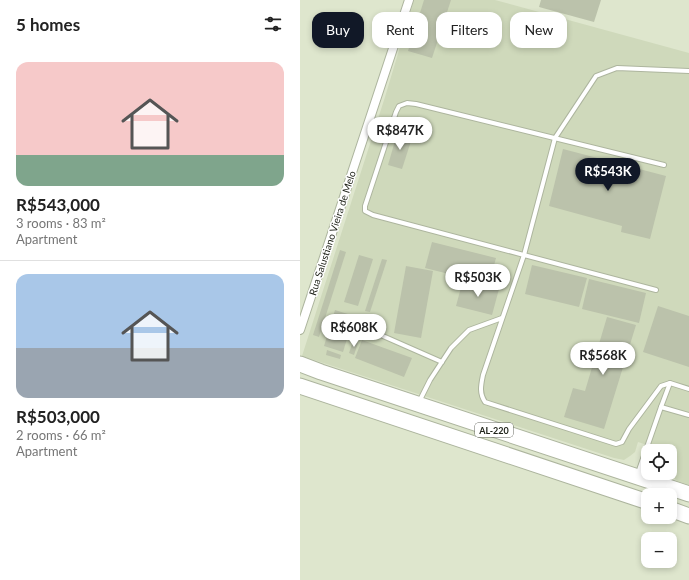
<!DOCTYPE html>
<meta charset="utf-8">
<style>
:root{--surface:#fff;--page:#f6f6f6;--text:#222;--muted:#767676;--line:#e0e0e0;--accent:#111827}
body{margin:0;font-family:Lato,sans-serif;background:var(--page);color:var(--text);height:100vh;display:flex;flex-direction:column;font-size:15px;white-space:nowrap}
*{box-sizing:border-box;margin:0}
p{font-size:13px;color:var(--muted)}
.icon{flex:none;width:22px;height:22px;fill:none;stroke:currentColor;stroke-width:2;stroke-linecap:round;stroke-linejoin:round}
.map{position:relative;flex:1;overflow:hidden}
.drawer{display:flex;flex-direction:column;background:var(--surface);width:300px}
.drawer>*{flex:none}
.guide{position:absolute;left:12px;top:12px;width:317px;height:36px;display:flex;gap:8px}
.controls{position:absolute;left:341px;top:444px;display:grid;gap:8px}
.controls a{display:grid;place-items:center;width:36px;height:36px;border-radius:8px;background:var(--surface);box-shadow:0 2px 6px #0003;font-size:20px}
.price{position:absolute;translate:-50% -34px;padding:0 9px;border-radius:14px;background:#fff;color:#222;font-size:13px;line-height:26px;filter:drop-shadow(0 1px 2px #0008)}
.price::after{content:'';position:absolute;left:50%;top:24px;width:12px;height:9px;margin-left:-6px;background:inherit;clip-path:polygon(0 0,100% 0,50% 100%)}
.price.current{background:var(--accent);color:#fff}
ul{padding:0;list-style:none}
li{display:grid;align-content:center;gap:8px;height:212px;padding:0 16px}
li+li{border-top:1px solid var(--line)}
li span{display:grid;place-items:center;height:124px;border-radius:12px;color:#555}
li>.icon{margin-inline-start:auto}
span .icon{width:72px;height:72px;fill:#fffc;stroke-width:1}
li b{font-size:17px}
h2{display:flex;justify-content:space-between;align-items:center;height:48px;padding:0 16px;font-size:17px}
.tag{padding:0 14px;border-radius:12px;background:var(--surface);box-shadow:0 2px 6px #0003;font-size:14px;line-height:36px}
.tag.current{background:var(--accent);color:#fff}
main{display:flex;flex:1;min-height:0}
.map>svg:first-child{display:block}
</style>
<main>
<section class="drawer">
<h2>5 homes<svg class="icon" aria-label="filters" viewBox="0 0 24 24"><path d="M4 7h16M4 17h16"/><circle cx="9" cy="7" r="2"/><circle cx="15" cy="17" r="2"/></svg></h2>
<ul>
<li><span style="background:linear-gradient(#f6c9c9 75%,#7fa58c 0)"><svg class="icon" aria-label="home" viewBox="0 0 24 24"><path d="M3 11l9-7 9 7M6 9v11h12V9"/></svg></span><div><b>R$543,000</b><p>3 rooms · 83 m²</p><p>Apartment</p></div></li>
<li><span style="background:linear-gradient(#a9c7e8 60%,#9aa5b1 0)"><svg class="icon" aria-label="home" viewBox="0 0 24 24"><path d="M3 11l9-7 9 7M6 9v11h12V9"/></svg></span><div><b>R$503,000</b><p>2 rooms · 66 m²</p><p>Apartment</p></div></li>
</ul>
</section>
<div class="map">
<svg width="389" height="580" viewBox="0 0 389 580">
<rect width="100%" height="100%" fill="#dee6cd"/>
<!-- built -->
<polygon fill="#cfd9bb" points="114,0 195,0 389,53 389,485 377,481 371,475 370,472 370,464 374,454 370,452 370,451 365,451 338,442 335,452 330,456 324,460 314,458 2,356 85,97"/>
<!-- building -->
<g fill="#bbc2ab">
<polygon points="124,0 151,0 132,58 108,51"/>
<polygon points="241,0 301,0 294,22 239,7"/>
<polygon points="97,134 112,138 102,169 88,165"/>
<polygon points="263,149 366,176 350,239 321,232 322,226 249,206"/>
<polygon points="132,242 196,258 189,284 125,268"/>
<polygon points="40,250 46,252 19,337 13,335"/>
<polygon points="59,255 73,259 58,306 44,302"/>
<polygon points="82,259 87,260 70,312 65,311"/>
<polygon points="232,265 287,278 279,307 225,294"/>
<polygon points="106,266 133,271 121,338 94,333"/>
<polygon points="289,279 346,293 339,323 282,309"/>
<polygon points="163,280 199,289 192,315 156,306"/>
<polygon points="358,306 389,316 389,367 343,352"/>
<polygon points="35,310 54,316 43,352 24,346"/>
<polygon points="307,317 336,325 304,429 264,417 273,388 285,391"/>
<polygon points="62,340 112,358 104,377 55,358"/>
<polygon points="53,341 58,343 54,355 49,353"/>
<polygon points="27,350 41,355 40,359 26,355"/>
</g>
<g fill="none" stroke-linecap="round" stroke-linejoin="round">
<defs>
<g id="lane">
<path d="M389 71 317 68 296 76 255 138 224 255 183 375C181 385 179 393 185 402L316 444 322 442 329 429 361 386 370 383 389 389"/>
<polyline points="356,290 73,215 65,211 65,206 96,112 99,106 107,103 116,104 364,165"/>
<polyline points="67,329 142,362"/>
<polyline points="119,402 130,380 151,348 169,330 202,318"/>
<polyline points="361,407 389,415"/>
<polyline points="338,473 361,407 370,383"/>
</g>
<polyline id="street" points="0,330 109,0"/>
<g id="highway">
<polyline points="0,364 21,372 389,494"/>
<polyline points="0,386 348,502"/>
<polyline points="370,509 389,516"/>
</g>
</defs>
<!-- lane casing -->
<use href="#lane" stroke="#adb59e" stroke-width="6"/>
<!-- street casing -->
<use href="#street" stroke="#adb59e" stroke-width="10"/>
<!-- highway casing -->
<use href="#highway" stroke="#adb59e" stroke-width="17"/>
<!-- lane -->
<use href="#lane" stroke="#fff" stroke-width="4"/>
<!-- street -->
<use href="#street" stroke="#fff" stroke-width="8"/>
<!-- highway -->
<use href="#highway" stroke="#fff" stroke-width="15"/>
</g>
<g text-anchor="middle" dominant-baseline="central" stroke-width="3" stroke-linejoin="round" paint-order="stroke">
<!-- shield labels -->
<rect fill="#fff" stroke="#64665f" stroke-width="1" x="175" y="423" width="38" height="14" rx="3"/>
<g font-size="9" font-weight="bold" fill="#21241b">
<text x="194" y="430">AL-220</text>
</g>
<!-- street labels -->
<g font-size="10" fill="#21241b" stroke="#fff">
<text transform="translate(32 233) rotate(-72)">Rua Salustiano Vieira de Melo</text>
</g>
</g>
</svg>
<div class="controls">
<a><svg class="icon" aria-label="locate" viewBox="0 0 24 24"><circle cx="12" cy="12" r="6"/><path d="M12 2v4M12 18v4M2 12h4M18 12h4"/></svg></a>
<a>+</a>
<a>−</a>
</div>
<b class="price" style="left:100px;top:151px">R$847K</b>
<b class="price current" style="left:308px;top:192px">R$543K</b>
<b class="price" style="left:178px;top:298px">R$503K</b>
<b class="price" style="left:54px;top:348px">R$608K</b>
<b class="price" style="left:303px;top:376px">R$568K</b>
<div class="guide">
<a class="tag current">Buy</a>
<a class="tag">Rent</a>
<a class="tag">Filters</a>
<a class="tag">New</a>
</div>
</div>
</main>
